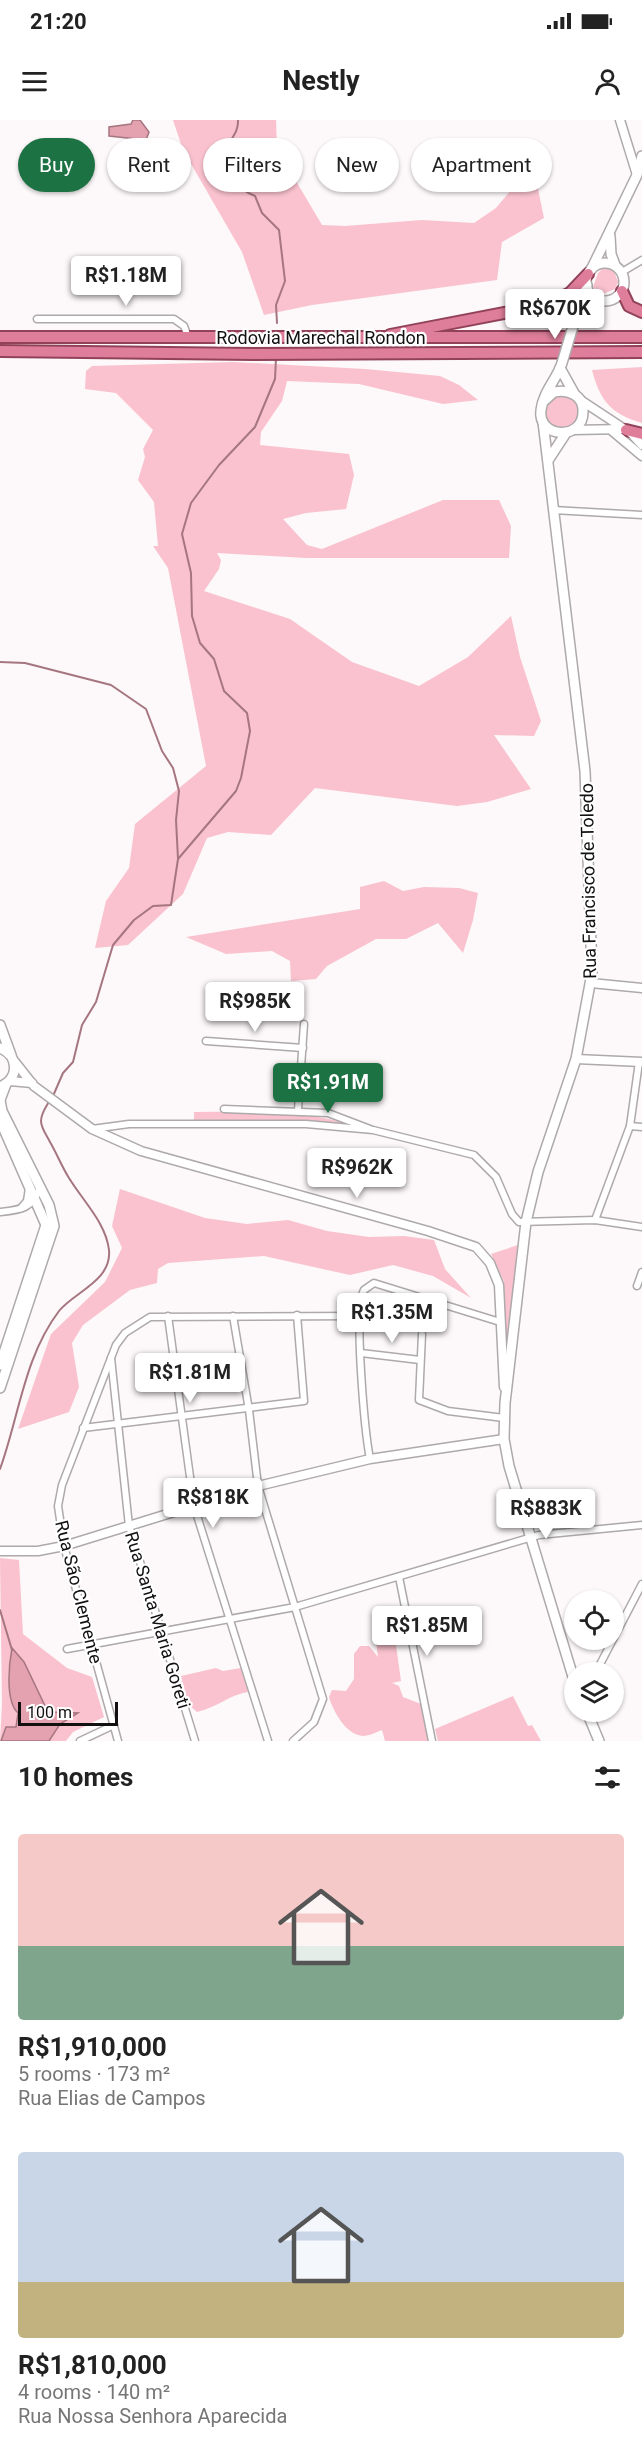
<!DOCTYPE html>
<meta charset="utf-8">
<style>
:root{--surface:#fff;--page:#f6f6f6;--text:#222;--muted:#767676;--accent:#1d7244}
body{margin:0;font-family:Roboto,sans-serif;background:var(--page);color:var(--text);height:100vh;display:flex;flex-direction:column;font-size:22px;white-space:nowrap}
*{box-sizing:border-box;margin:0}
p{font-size:20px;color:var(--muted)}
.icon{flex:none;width:33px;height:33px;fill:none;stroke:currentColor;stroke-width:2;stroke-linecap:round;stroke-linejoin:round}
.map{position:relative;height:1621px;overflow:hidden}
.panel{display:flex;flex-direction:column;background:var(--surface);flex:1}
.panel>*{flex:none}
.guide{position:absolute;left:18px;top:18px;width:606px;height:54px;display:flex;gap:12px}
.controls{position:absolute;left:564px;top:1470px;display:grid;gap:12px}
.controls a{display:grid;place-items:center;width:60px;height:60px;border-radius:50%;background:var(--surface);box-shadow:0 2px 4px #0004;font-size:30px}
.scale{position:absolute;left:18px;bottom:15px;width:100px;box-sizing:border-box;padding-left:6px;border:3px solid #121011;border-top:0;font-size:16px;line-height:21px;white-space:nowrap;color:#121011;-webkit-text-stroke:4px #fff;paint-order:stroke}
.price{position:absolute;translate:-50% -51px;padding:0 14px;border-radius:6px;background:#fff;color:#222;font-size:20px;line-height:39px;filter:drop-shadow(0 2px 3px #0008)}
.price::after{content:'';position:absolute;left:50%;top:36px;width:18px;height:14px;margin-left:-9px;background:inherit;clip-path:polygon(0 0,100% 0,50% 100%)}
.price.active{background:var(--accent);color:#fff}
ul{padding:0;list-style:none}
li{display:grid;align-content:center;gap:12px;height:318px;padding:0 18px}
li span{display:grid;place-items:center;height:186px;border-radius:6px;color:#555}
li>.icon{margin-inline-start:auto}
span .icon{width:108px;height:108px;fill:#fffc;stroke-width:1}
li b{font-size:26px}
h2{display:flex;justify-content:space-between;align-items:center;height:72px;padding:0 18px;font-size:26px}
.chip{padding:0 21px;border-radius:27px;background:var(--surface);box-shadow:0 2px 4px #0004;font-size:21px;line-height:54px}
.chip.active{background:var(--accent);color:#fff}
.status{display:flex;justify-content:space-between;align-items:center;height:42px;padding:0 30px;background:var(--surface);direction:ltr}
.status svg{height:16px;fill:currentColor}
header{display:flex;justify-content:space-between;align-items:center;height:78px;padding:0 18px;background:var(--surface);font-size:27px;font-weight:700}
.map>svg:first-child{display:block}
</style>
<div class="status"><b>21:20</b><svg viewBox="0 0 49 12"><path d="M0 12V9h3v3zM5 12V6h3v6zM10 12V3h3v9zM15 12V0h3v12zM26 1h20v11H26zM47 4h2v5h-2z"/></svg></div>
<header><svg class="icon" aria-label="menu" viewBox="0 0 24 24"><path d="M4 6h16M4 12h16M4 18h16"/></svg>Nestly<svg class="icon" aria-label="person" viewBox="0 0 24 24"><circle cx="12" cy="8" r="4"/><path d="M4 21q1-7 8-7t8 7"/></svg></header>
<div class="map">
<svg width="642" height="1621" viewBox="0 0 642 1621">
<rect width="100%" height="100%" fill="#fdf8f9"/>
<!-- green -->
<g fill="#f9c2ce">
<polygon points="173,0 276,0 277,29 322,105 345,106 422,100 474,103 496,88 511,70 538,69 544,98 502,122 497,160 312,185 264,195 242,132 183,30"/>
<polygon points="605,146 613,148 618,162 615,169 603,174 593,167 598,153"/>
<polygon points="233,242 365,249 440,256 459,265 478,280 443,284 359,264 287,261 282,281 261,312 260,325 349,334 354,355 346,389 306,393 283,399 307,425 322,429 443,380 499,380 511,406 509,438 306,438 217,433 221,440 219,449 204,471 290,499 352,542 419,566 468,537 511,496 520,537 541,601 534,616 494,615 531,669 487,682 457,686 315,668 271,715 228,712 207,718 183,774 128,825 95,828 106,781 129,748 135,704 206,646 168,448 153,426 158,426 154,382 138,360 145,337 143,329 153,310 116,273 85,269 86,251 92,246"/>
<path d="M642 247V303C611 294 600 281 592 250Z"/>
<circle cx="562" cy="292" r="17"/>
<polygon points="384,761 403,771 424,767 459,768 478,773 473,800 463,833 438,803 406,819 376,819 327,846 316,859 291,861 290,841 272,831 226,834 186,817 360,789 360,767"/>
<path d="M194 992C249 992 303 989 356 1006L313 1001 194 1000Z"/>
<polygon points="120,1069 205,1098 247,1104 288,1100 327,1111 369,1117 404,1116 434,1120 445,1149 471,1178 433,1156 393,1145 350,1155 264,1136 168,1143 158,1149 157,1163 130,1170 83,1205 72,1223 79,1267 69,1292 18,1309 51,1214 105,1162 122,1128 112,1106"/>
<polygon points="518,1125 506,1232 504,1162 491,1134"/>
<polygon points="0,1438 19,1440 23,1514 67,1548 92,1557 104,1597 73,1612 66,1621 0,1621 2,1584"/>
<path d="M394 1511 401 1561 392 1563 399 1566 403 1577 421 1584 429 1621H385L382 1610C377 1612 369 1616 363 1616 346 1615 333 1591 329 1577L332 1570 346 1571 354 1559V1534L360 1526H369L378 1537 375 1514Z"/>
<path d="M216 1548 223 1551 241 1548 248 1572C229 1575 216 1588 197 1592L188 1584 181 1556Z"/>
<polygon points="513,1576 528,1606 532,1605 541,1621 438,1621 435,1609"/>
</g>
<!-- water -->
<g fill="#e4a2b0" stroke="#a57680" stroke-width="1.5">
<polygon points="133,0 140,0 149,12 146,20 109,16 109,7 131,4"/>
<path d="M12 1528 24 1542 48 1592 78 1593 60 1604 49 1621H1L6 1607H16L18 1593C5 1581 9 1544 12 1528Z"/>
</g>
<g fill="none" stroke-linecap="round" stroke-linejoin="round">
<!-- stream -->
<g stroke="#a57680" stroke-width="2">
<path d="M238 0C239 15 226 22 224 36 221 54 240 70 255 76L262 93 279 110 285 161 276 185 277 203"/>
<polyline points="0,542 25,543 111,565 146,589 162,631 173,648 179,671 176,700 178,739"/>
<polyline points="53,976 63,953 73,942 82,905 96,882 113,825 134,800 153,786 171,785 178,739 236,671 241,658 250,611 247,593 224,571 214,539 200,523 192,496 191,453 182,414 191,383 219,345 255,307 275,259 276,238"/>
<path d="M0 1349C19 1297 24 1237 59 1191 74 1172 112 1161 109 1130 106 1103 83 1081 69 1058 62 1047 57 1034 50 1022 47 1016 41 1008 41 1001 41 993 46 987 50 980"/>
<polyline points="0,1490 12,1530"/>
</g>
<defs>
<g id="minor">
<polyline points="622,152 642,140"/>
<polyline points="37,199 174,199 184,206 188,217"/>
<polyline points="553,390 642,395"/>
<polyline points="206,921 303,928"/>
<polyline points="224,989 328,993 370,1009"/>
<polyline points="298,990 304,904"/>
<polyline points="630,1006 642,1007"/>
<polyline points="92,1009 129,1004 306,1004 373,1010 474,1035 496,1057 512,1094 519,1102 595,1100 642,1107"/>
<polyline points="21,1088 27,1081 29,1068"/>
<path d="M0 1092C20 1090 33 1089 40 1067"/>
<polyline points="595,1100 630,1006 639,942"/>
<polyline points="637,1166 642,1152"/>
<polyline points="168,1196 194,1386 268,1621"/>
<polyline points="233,1196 249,1290 258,1366 323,1579 314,1602 293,1621"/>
<polyline points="422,1214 419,1280 448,1291 504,1298"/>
<polyline points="361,1233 420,1240"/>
<polyline points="111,1238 129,1406 195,1621"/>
<polyline points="83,1308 304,1281 297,1195"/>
<path d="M370 1339C365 1313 353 1188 364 1170L374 1163 500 1202"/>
<polyline points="399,1457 432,1621"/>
<polyline points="67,1529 295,1487 539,1415 642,1405"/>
<polyline points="596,1552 642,1464"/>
<polyline points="80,1621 114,1605"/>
<polyline points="118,1621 64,1426 58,1386 62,1365 116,1225 125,1213 150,1197 360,1196"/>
</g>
<g id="tertiary">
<polyline points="620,0 637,55"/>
<polyline points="579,279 626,310"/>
<polyline points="573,310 624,309"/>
<polyline points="611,310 642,336"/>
<polyline points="629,311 642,325"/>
<polyline points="591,863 642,868"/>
<polyline points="576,939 642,942"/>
<polyline points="15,942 34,966 92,1009 141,1031 428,1111 476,1127 490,1143 499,1165 504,1267"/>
<polyline points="10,961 32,963"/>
<polyline points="0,1431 38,1431 64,1426 258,1366 370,1339 504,1319"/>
</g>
<g id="secondary">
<polyline points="610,116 611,134 615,145"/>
<circle cx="605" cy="162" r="19"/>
<polyline points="591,150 637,55 642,36"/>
<polyline points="575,198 589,185 603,181"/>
<polyline points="574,203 587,165"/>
<polyline points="560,248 575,275"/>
<path d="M543 282 554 272C568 269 584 275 583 292 583 321 537 318 541 290 543 272 557 259 562 243"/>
<polyline points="543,302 585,651 592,853 576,939 538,1052 526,1102 505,1283 504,1319 509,1346 574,1560"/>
<polyline points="549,339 566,313"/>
<polyline points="0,905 11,935"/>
<path d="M0 928C18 935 20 957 2 966"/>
<polyline points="0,1000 46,1105 0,1245"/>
<polyline points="0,1268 54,1106 49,1085 2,991 0,980 6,964"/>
<polyline points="587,1592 599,1621"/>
</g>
<g id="trunk">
<polyline points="622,171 629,186 642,192"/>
<polyline points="390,215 546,185 570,173 588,154"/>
<polyline points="0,217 642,217"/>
<polyline points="0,231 253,234 642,232"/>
<polyline points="626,310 642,314"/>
</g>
</defs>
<!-- minor casing -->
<use href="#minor" stroke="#aea9aa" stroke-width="9"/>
<!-- tertiary casing -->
<use href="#tertiary" stroke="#aea9aa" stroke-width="11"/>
<!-- secondary casing -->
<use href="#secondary" stroke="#aea9aa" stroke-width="12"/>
<!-- trunk casing -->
<use href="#trunk" stroke="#914259" stroke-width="14"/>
<!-- minor -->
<use href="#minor" stroke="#fff" stroke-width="6"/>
<!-- tertiary -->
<use href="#tertiary" stroke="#fff" stroke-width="8"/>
<!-- secondary -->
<use href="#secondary" stroke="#fff" stroke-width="9"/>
<!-- trunk -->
<use href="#trunk" stroke="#de7e9a" stroke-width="10"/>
<defs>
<polyline id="secondary-bridge" points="562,243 574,203"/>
</defs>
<!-- secondary-bridge casing -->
<use href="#secondary-bridge" stroke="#aea9aa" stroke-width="12" stroke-linecap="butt"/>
<!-- secondary-bridge -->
<use href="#secondary-bridge" stroke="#fff" stroke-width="9"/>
</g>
<g text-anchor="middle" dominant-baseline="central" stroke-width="4.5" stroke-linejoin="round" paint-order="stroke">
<!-- street labels -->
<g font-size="18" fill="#121011" stroke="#fff">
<text x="321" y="217">Rodovia Marechal Rondon</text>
<text transform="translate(588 761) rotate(-91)">Rua Francisco de Toledo</text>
<text transform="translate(79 1472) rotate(76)">Rua São Clemente</text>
<text transform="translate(158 1500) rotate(73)">Rua Santa Maria Goreti</text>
</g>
</g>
</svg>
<div class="controls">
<a><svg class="icon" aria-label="locate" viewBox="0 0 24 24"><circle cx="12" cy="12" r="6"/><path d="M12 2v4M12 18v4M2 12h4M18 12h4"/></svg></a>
<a><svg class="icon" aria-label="layers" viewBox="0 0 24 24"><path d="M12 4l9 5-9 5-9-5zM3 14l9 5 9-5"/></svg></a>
</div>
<div class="scale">100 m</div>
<b class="price" style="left:126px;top:187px">R$1.18M</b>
<b class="price" style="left:555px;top:220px">R$670K</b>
<b class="price" style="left:255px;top:913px">R$985K</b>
<b class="price active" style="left:328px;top:994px">R$1.91M</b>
<b class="price" style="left:357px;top:1079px">R$962K</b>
<b class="price" style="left:392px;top:1224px">R$1.35M</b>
<b class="price" style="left:190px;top:1284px">R$1.81M</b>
<b class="price" style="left:213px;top:1409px">R$818K</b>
<b class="price" style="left:546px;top:1420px">R$883K</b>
<b class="price" style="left:427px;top:1537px">R$1.85M</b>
<div class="guide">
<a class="chip active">Buy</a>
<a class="chip">Rent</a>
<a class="chip">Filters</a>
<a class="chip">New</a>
<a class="chip">Apartment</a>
</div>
</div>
<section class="panel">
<h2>10 homes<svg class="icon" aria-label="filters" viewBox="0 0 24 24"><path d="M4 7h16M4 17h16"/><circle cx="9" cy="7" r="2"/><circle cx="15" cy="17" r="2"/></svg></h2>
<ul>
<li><span style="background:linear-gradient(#f6c9c9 60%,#7fa58c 0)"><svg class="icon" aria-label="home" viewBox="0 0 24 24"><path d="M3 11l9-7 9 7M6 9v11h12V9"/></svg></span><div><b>R$1,910,000</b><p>5 rooms · 173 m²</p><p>Rua Elias de Campos</p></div></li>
<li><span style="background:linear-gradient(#c9d6e8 70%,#c2b280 0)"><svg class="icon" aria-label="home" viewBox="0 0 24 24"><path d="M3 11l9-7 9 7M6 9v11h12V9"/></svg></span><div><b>R$1,810,000</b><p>4 rooms · 140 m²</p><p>Rua Nossa Senhora Aparecida</p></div></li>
</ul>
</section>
